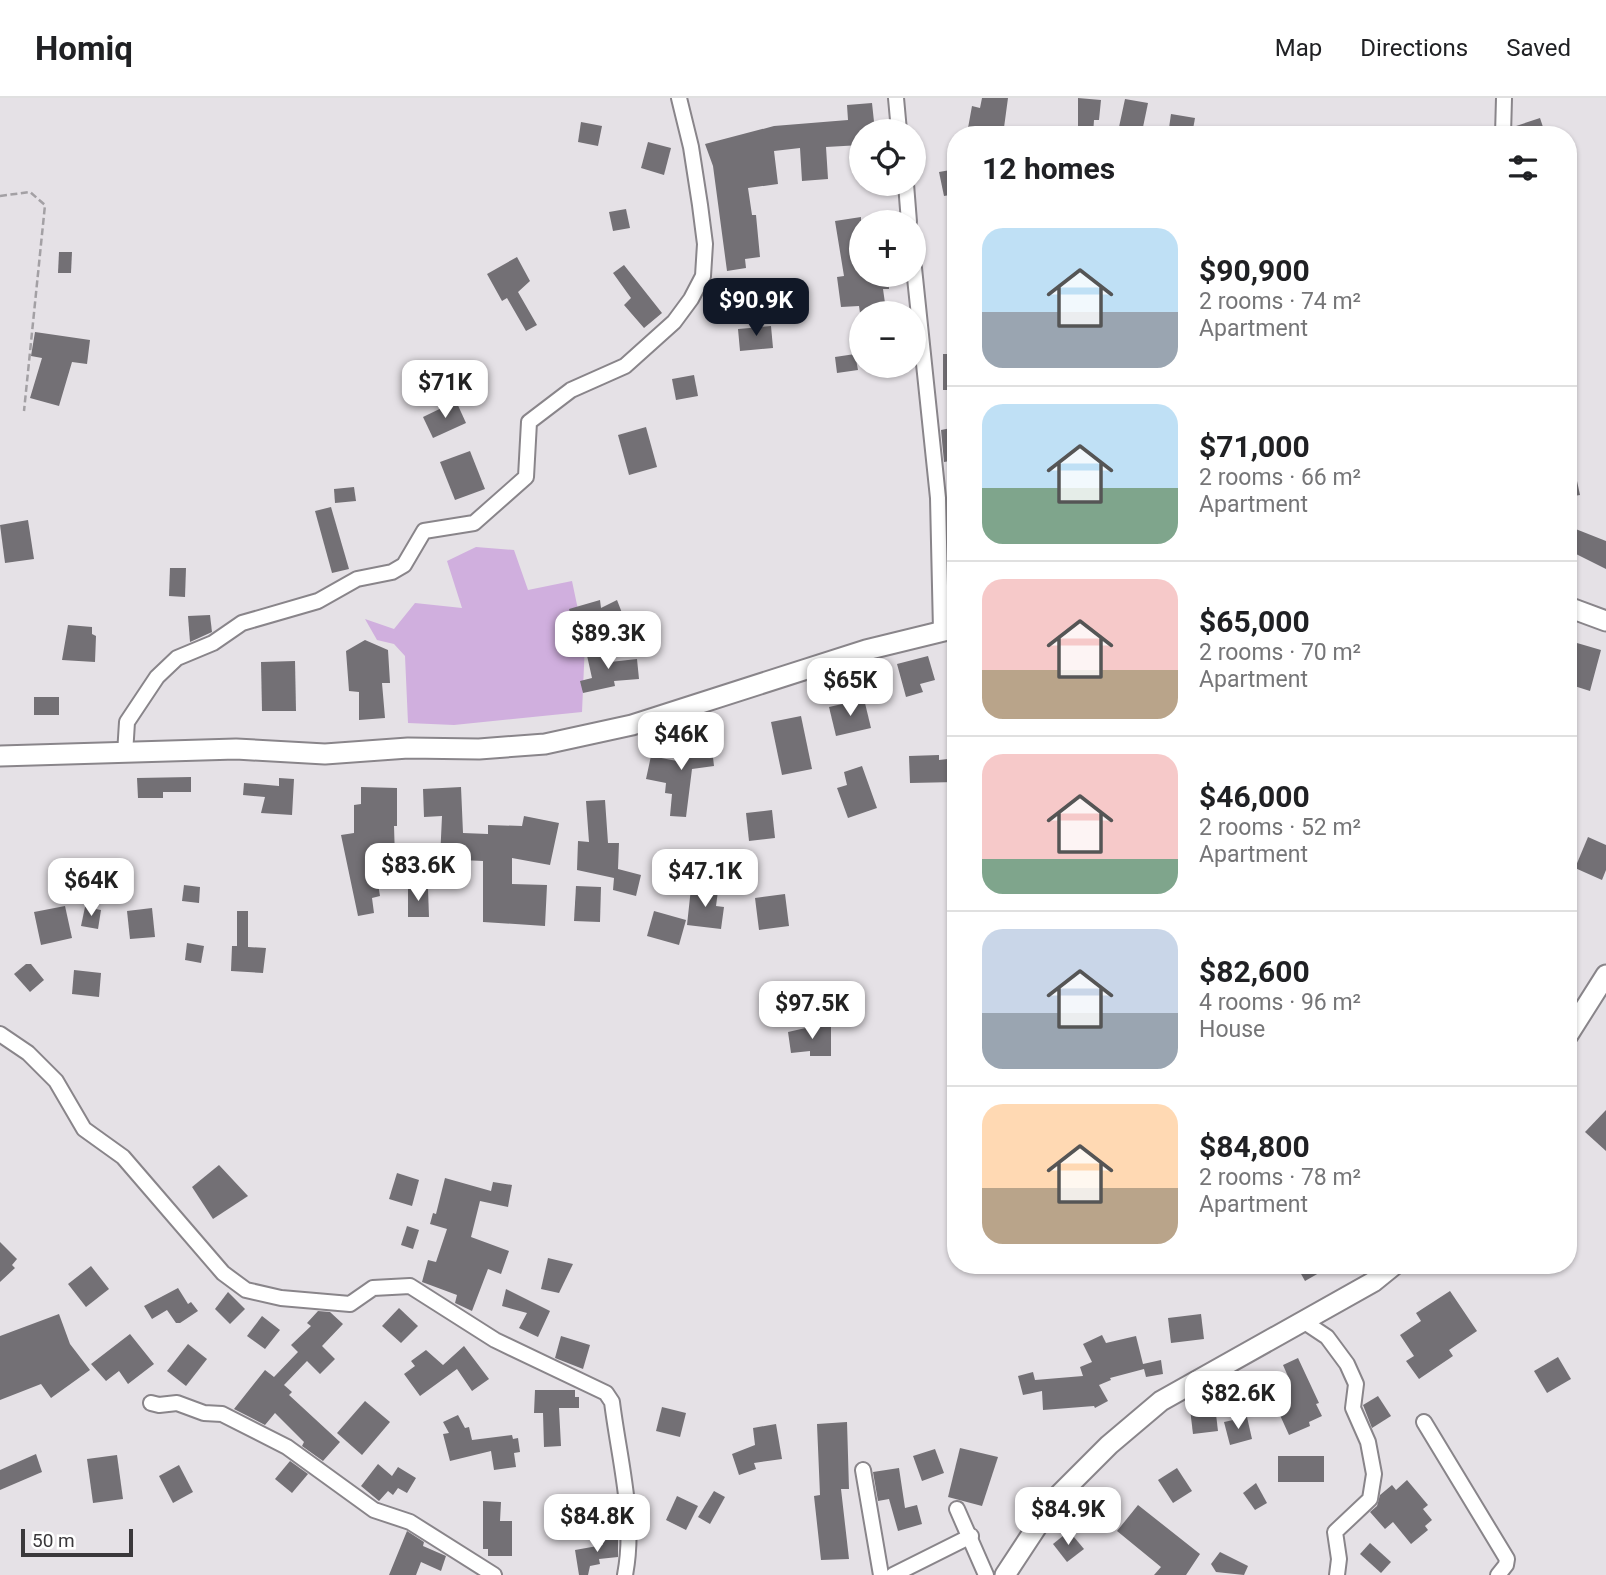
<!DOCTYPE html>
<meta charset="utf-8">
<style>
:root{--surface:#fff;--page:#f6f6f6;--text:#202124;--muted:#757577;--line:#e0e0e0;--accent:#111827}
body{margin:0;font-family:Roboto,sans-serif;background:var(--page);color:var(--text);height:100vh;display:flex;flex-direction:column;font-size:26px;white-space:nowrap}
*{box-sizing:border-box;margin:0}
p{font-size:23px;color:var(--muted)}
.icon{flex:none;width:38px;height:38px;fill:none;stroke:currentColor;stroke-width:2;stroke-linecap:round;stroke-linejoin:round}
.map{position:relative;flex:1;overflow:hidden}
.details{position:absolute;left:947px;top:28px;width:630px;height:1148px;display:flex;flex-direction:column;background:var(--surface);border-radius:28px;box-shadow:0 2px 5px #0004}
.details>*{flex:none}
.fabs{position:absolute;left:849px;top:21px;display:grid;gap:14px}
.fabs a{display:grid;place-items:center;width:77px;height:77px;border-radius:50%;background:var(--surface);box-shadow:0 2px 5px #0004;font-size:35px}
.scale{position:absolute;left:21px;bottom:18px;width:112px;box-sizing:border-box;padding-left:7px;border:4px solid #3a383b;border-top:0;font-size:19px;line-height:24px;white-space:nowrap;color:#3a383b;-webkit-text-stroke:5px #fff;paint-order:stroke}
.price{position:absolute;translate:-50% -60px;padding:0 16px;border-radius:14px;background:#fff;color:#222;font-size:23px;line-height:46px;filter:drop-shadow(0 2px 4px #0008)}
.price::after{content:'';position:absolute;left:50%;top:42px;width:21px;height:16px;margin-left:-10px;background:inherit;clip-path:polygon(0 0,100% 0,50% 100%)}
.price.selected{background:var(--accent);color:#fff}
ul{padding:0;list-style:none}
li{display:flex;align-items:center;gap:21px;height:175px;padding:0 35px}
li+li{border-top:2px solid var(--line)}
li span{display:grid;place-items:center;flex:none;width:196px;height:140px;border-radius:21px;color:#555}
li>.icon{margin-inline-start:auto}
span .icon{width:84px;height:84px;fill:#fffc;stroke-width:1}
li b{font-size:30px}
h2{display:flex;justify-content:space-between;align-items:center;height:84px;padding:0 35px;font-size:30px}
header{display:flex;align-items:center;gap:42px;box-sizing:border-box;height:98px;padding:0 35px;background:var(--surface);border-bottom:2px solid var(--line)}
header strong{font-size:33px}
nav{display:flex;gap:38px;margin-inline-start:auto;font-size:24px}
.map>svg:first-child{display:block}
</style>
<header>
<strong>Homiq</strong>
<nav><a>Map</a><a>Directions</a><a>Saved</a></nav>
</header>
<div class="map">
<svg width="1606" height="1477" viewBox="0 0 1606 1477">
<rect width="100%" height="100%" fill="#e5e1e6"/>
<!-- green -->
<polygon fill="#d0afde" points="476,449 514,452 528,492 572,483 585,545 582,614 454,627 408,625 405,558 394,546 377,542 365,521 394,531 415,505 462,510 447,463"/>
<!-- building -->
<g fill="#737075">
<polygon points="982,0 1008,0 1003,37 976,37 977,32 968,30 972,8 980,10"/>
<polygon points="1078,0 1101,2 1099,22 1094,22 1093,37 1078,36"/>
<polygon points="1125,1 1148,5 1142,34 1119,29"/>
<polygon points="872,5 875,33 861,33 861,47 826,49 828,81 802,83 800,50 774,53 778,86 748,90 752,117 756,117 760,159 745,161 746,170 727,173 713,68 705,46 774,28 848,22 847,7"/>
<polygon points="1171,16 1195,20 1192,37 1168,37"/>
<polygon points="1540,20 1544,32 1538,34 1539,37 1513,37 1513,29"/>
<polygon points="581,24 602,28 598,48 578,44"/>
<polygon points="648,44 671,50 664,77 641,70"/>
<polygon points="956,71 956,96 944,98 939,74"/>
<polygon points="626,111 630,130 613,133 609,114"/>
<polygon points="861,119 861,177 888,177 889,191 883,191 885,205 875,206 876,215 860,215 859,208 841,209 837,179 844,178 835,123"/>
<polygon points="59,154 72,154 71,175 58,175"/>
<polygon points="517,159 530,183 518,194 537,227 526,233 507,200 502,203 487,176"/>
<polygon points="624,167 662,215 644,230 624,207 631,200 613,175"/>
<polygon points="771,228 773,250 740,253 738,231"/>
<polygon points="35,234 90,242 87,266 72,264 59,308 30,300 42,260 31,258"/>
<polygon points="855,256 858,272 837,275 835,259"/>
<rect x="943" y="256" width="13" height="36"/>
<polygon points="694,277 698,298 676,302 672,281"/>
<polygon points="456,303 466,325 433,340 423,319"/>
<polygon points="646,329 657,369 629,377 618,337"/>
<polygon points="956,329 956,362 944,364 941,332"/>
<polygon points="470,353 485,391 455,402 440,364"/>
<polygon points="1568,364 1573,364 1580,397 1568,399"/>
<polygon points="354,389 356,403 335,405 334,391"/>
<polygon points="331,409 349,471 332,475 315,413"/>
<polygon points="28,422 34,461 5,465 0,427"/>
<polygon points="1568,428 1606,443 1606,471 1568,452"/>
<polygon points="170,470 186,470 185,499 169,498"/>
<polygon points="600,502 601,510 617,502 629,533 595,541 590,524 574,528 569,511"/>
<polygon points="210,517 212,534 190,544 188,518"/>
<polygon points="68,527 92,529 92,536 96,538 95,564 62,562"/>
<polygon points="365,542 388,552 390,585 382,585 385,620 359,622 359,594 349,593 346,553"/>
<polygon points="1577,545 1601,552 1590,593 1568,586 1568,555 1574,557"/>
<polygon points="606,548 610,564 637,561 639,581 614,583 615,588 583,595 580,583 592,580 586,553"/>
<polygon points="928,558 935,582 920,586 923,594 906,599 897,566"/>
<polygon points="295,563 296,613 262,613 261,564"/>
<rect x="34" y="599" width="25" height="18"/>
<polygon points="864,601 871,630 836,638 829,609"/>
<polygon points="801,618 812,671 782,677 771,624"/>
<polygon points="711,642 714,668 692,671 686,719 670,718 672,696 665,695 666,685 646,681 651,658 677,663 675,646"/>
<polygon points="939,657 939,662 956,660 956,684 910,685 909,658"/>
<polygon points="862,668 877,710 848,720 837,690 847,687 844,674"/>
<polygon points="191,679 191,694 163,694 163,700 138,700 137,680"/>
<polygon points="279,680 294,681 292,717 261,715 265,699 243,697 244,685 279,688"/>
<polygon points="361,689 397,690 397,728 394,728 395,760 374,761 380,798 372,800 374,815 358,818 341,737 354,735 354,707 361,706"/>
<polygon points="461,689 463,735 488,736 488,727 522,728 524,718 559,725 550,767 512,760 512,786 547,787 545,828 483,824 483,763 440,761 442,718 424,719 423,691"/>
<polygon points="605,702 608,745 619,745 618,771 641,777 636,798 613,792 614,780 577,772 578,743 589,744 586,703"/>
<polygon points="772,712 775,740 749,743 746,715"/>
<polygon points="1588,739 1606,747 1606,772 1602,782 1575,770"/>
<polygon points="184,787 200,789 199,805 182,803"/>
<polygon points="576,788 601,789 600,824 574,823"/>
<polygon points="691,790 718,793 716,808 724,809 721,831 687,827"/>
<polygon points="408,791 428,791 429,819 408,819"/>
<polygon points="785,796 789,828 759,832 755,800"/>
<polygon points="65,808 72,840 41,847 34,814"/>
<polygon points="85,809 101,812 98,831 81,828"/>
<polygon points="152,810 155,839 130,841 127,813"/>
<polygon points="237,813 248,813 248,849 266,850 263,875 231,873 232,848 237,848"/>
<polygon points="654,813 686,822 679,847 647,838"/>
<polygon points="187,845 204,848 201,865 185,862"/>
<polygon points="26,866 31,866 44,882 30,894 14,876"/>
<polygon points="74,872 101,875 99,899 72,896"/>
<polygon points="843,892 848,904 825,913 820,900"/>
<polygon points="810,929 831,929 831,958 810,958 810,953 791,955 788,934"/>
<polygon points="1606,1012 1606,1053 1585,1034"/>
<polygon points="219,1067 248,1098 213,1121 192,1089"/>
<polygon points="397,1075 419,1082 412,1108 389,1101"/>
<polygon points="445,1080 491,1093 493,1084 512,1087 508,1109 480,1103 471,1139 509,1153 501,1176 488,1171 472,1213 455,1205 457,1197 422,1184 428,1162 436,1164 447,1131 430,1126 433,1115 436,1116"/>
<polygon points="407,1128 419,1132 413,1151 401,1147"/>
<polygon points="0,1144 17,1161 12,1167 15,1170 0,1184"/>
<polygon points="548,1160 573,1166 559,1195 541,1191"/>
<polygon points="1296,1167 1333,1167 1305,1183"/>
<polygon points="91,1168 109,1191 86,1209 68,1186"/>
<polygon points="178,1190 188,1206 191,1204 198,1213 180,1225 176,1225 167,1212 152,1221 144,1208"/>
<polygon points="506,1191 550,1213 538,1239 519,1230 527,1215 502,1208"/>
<polygon points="1450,1193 1477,1233 1449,1252 1453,1258 1419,1281 1406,1263 1414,1258 1400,1237 1421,1223 1416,1215"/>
<polygon points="228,1194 245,1211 230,1226 215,1211"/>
<polygon points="399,1210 418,1228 401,1245 382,1228"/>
<polygon points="318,1213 330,1214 343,1226 322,1248 335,1261 320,1276 307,1263 284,1287 292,1294 289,1297 340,1344 323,1363 302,1348 304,1344 275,1315 265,1327 234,1311 265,1272 274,1279 298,1254 291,1247 311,1228 307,1225"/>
<polygon points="59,1216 70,1246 90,1272 51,1300 41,1286 0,1302 0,1238"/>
<polygon points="1201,1216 1204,1241 1171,1245 1168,1220"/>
<polygon points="262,1218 280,1232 265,1251 247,1238"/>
<polygon points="130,1236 154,1266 128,1286 119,1273 106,1283 91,1266"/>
<polygon points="1102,1237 1106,1245 1136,1238 1143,1266 1161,1262 1163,1276 1146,1279 1144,1271 1110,1280 1111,1282 1099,1287 1108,1303 1095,1310 1094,1308 1043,1312 1042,1293 1023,1297 1018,1278 1033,1274 1035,1282 1083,1278 1080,1269 1092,1264 1083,1246"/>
<polygon points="561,1238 590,1247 583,1271 555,1260"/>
<polygon points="188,1246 207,1261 186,1288 167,1273"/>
<polygon points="464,1248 489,1281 472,1293 457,1271 420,1298 404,1276 415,1268 411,1263 426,1252 443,1267"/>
<polygon points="1558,1259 1571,1281 1547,1295 1534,1273"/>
<polygon points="1298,1260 1319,1305 1316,1306 1322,1318 1309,1324 1310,1328 1289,1337 1269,1293 1290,1283 1283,1267"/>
<polygon points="535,1292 575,1292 575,1299 579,1299 579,1310 559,1310 561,1348 544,1349 543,1315 534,1315"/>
<polygon points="1378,1298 1391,1318 1372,1330 1363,1307"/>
<polygon points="365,1303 390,1324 362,1357 337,1335"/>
<polygon points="1215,1308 1218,1333 1193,1336 1190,1311"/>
<polygon points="662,1309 686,1315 680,1339 656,1333"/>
<polygon points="458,1317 465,1330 469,1329 472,1342 512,1337 513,1341 518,1340 520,1354 514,1355 516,1369 494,1372 491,1353 450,1363 443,1336 449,1335 443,1324"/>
<polygon points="1247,1319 1252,1341 1230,1347 1224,1324"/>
<polygon points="847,1324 849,1391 841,1391 849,1461 821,1462 814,1398 820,1397 817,1326"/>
<polygon points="776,1326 782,1361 754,1365 756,1371 739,1377 732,1356 755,1347 753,1330"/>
<polygon points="960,1350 998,1359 982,1408 948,1399"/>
<polygon points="935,1351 944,1375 922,1383 913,1358"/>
<polygon points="36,1356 42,1374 0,1392 0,1372"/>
<polygon points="117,1357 123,1401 93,1405 87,1361"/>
<rect x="1278" y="1358" width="46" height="26"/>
<polygon points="290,1363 308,1376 292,1395 275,1381"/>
<polygon points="378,1366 392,1378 398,1369 416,1380 407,1395 398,1390 393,1397 388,1393 379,1403 361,1388"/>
<polygon points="179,1367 193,1394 173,1405 159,1378"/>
<polygon points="899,1370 905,1410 917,1407 922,1426 898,1433 889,1401 878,1403 873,1374"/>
<polygon points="1177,1370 1192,1393 1173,1405 1158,1382"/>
<polygon points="1407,1382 1428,1407 1423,1411 1432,1422 1425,1428 1428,1432 1411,1446 1393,1424 1385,1431 1370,1414 1377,1408 1380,1397 1392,1387 1396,1392"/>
<polygon points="1256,1385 1267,1405 1255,1412 1243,1395"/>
<polygon points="714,1393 725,1399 710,1426 698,1419"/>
<polygon points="677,1398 698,1408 686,1432 666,1422"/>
<polygon points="483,1403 501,1404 500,1423 512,1423 512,1458 488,1458 488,1451 483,1451"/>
<polygon points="1138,1407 1200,1456 1186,1477 1154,1477 1161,1469 1117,1433"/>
<polygon points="407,1433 424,1444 423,1448 446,1458 441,1473 421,1464 416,1477 389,1477"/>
<polygon points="1069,1433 1084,1451 1067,1464 1053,1446"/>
<polygon points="618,1435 618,1459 599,1461 600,1466 590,1468 588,1477 579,1477 575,1452 603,1447 601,1438"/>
<polygon points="1370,1445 1391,1464 1381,1475 1360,1456"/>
<polygon points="1220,1454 1248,1468 1244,1477 1216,1474 1211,1466"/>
</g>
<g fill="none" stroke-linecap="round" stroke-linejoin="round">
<defs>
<g id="street">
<polyline points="896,0 899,33"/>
<polyline points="1503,37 1504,0"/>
<polyline points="906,86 909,124"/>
<polyline points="914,170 938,400 941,532"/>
<polyline points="125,656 127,624 157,579 177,560 213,545 242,525 318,503 357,481 392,474 404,467 424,433 474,425 526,379 529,324 571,292 625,268 674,224 691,201 703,178 705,146 700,107 691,49 679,0"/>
<path d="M0 936 28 955 56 983 84 1031 123 1059 223 1175 246 1192 281 1200 350 1206 373 1190 410 1188 495 1242 606 1295 612 1304C619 1361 636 1420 625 1477"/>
<polyline points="1303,1223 1327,1239 1347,1266 1356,1286 1353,1310 1368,1344 1374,1376 1370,1401 1335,1434 1339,1461 1337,1477"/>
<polyline points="151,1305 159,1307 177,1305 204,1315 222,1316 287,1349 374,1412 410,1424 494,1477"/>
<polyline points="1424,1324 1507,1461 1506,1467 1498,1477"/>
<polyline points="863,1372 881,1477"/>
<polyline points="957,1411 986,1477"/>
<polyline points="893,1477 971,1438"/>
</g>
<g id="secondary">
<polyline points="1568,509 1606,523"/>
<polyline points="0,658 236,651 325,656 408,650 479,651 545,646 632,627 866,552 956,530"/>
<polyline points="1568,937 1606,877"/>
<polyline points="1005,1477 1055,1401 1109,1347 1161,1303 1373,1184 1394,1167"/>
</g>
</defs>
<!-- street casing -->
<use href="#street" stroke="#89858a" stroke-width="18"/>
<!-- secondary casing -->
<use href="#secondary" stroke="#89858a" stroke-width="23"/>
<!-- path -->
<polyline stroke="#a3a0a4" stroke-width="2.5" stroke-dasharray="7 3.5" stroke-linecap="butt" points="0,98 30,94 45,107 24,313"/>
<!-- street -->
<use href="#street" stroke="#fff" stroke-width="14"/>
<!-- secondary -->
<use href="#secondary" stroke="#fff" stroke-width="19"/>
</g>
</svg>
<div class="fabs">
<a><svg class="icon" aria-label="locate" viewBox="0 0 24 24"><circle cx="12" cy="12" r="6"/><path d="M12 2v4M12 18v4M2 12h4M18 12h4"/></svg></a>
<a>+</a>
<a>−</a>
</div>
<div class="scale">50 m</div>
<b class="price selected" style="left:756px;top:240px">$90.9K</b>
<b class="price" style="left:445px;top:322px">$71K</b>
<b class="price" style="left:608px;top:573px">$89.3K</b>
<b class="price" style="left:850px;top:620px">$65K</b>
<b class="price" style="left:681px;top:674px">$46K</b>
<b class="price" style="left:418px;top:805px">$83.6K</b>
<b class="price" style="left:705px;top:811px">$47.1K</b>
<b class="price" style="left:91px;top:820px">$64K</b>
<b class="price" style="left:812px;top:943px">$97.5K</b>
<b class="price" style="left:1238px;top:1333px">$82.6K</b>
<b class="price" style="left:1068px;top:1449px">$84.9K</b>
<b class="price" style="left:597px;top:1456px">$84.8K</b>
<section class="details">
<h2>12 homes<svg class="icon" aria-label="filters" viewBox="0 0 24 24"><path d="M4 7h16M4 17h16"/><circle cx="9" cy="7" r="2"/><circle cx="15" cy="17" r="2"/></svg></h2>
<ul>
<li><span style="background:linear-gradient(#bfe0f5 60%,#9aa5b1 0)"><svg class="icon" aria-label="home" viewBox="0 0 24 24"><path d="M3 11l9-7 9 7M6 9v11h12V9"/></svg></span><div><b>$90,900</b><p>2 rooms · 74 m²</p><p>Apartment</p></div></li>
<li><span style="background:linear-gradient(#bfe0f5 60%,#7fa58c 0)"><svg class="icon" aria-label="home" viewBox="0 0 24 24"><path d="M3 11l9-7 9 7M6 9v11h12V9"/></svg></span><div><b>$71,000</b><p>2 rooms · 66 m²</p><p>Apartment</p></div></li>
<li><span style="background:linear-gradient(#f6c9c9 65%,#b9a48a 0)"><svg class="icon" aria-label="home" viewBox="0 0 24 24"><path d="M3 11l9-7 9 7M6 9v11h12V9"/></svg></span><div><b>$65,000</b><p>2 rooms · 70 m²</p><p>Apartment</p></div></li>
<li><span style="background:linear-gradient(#f6c9c9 75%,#7fa58c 0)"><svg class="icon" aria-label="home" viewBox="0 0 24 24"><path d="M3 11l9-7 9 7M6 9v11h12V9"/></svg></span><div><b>$46,000</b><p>2 rooms · 52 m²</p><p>Apartment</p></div></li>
<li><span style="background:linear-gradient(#c9d6e8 60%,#9aa5b1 0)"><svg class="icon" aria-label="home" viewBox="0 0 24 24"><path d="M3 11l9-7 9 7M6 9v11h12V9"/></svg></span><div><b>$82,600</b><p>4 rooms · 96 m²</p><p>House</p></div></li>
<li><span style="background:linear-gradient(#ffd9b3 60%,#b9a48a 0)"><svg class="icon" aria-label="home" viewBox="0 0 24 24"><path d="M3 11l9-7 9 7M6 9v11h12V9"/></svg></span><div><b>$84,800</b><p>2 rooms · 78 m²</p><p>Apartment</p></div></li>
</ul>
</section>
</div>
